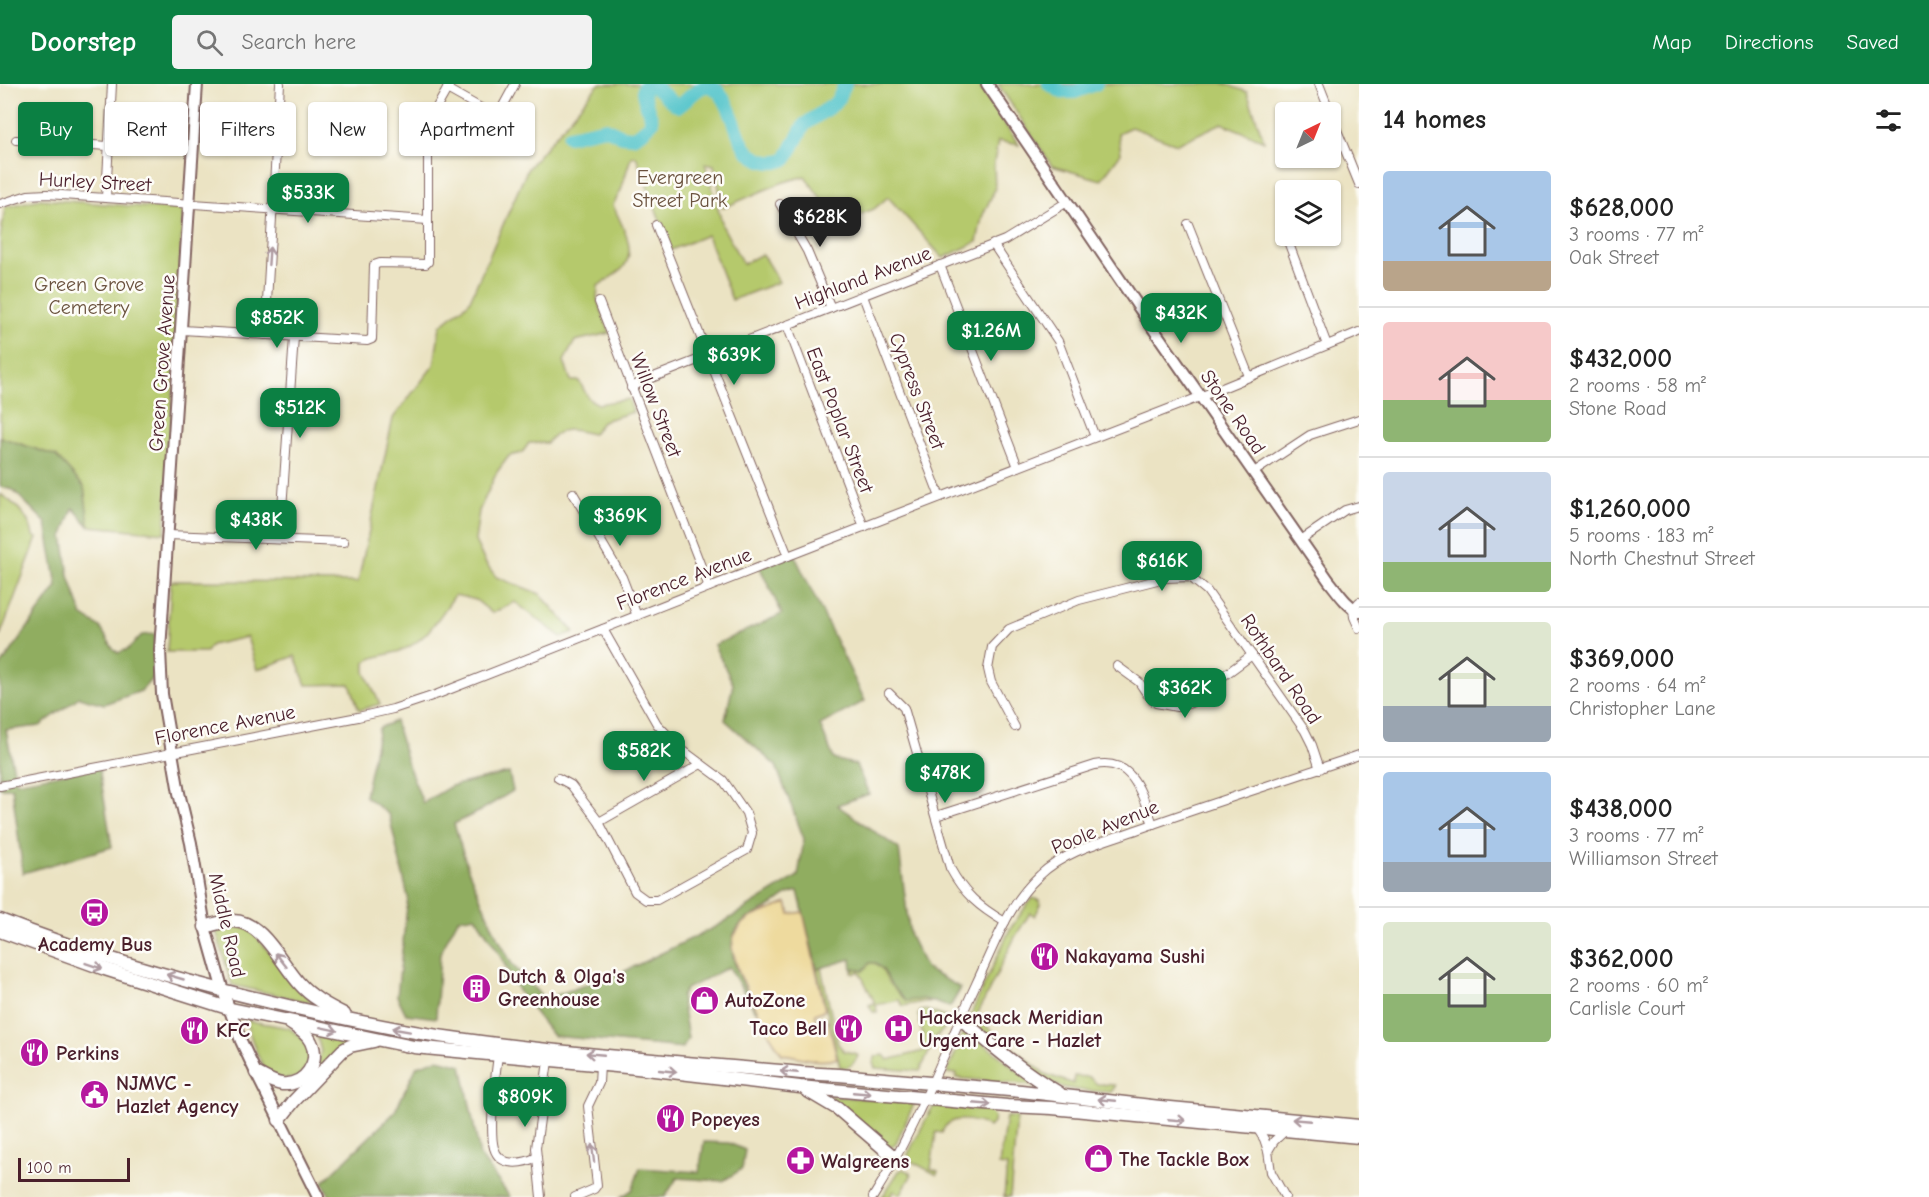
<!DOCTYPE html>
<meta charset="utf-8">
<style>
:root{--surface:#fff;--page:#f2f2f2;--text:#222;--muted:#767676;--line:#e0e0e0;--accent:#0b8043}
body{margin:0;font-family:"Comic Neue",sans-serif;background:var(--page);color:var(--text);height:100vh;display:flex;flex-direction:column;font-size:22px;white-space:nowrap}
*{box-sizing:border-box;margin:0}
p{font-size:20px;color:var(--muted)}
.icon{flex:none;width:33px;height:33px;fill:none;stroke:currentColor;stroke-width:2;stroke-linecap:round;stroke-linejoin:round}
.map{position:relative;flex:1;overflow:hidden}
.panel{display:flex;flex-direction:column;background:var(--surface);width:570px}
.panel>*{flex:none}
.hud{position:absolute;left:18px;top:18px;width:570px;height:54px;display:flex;gap:12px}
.needle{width:39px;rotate:43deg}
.controls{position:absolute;left:1275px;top:18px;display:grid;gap:12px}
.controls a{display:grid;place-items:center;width:66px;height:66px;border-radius:6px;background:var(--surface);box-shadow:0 2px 4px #0004;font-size:30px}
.scale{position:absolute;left:18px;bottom:15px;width:112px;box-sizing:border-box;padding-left:6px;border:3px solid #4a1f2b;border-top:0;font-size:16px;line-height:21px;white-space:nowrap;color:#4a1f2b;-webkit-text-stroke:4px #fdfcf7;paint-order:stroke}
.price{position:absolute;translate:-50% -51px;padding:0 14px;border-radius:12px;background:var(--accent);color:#fff;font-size:20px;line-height:39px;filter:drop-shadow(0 2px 3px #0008)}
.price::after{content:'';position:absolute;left:50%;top:36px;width:18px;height:14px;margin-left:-9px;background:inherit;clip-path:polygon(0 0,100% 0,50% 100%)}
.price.current{background:#222;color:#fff}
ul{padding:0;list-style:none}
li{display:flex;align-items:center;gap:18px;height:150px;padding:0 24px}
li+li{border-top:2px solid var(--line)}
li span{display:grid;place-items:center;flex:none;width:168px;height:120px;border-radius:6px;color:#555}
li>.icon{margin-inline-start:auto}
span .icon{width:72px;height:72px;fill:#fffc;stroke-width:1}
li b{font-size:26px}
h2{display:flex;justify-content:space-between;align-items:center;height:72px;padding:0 24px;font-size:26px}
.pill{padding:0 21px;border-radius:6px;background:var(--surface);box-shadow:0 2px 4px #0004;font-size:21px;line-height:54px}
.pill.current{background:var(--accent);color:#fff}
header{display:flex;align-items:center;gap:36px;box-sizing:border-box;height:84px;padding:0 30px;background:var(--accent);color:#fff}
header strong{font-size:28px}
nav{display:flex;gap:33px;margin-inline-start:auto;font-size:21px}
.search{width:420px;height:54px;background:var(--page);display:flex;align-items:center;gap:15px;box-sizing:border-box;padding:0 21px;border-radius:6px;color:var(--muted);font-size:22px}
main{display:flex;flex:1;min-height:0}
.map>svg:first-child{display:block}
</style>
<header>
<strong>Doorstep</strong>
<div class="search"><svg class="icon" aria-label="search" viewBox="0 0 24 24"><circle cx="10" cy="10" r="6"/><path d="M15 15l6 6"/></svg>Search here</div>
<nav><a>Map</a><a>Directions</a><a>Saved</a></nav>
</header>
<main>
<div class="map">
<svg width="1359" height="1113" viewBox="0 0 1359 1113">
<rect width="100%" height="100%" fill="#fdfcf7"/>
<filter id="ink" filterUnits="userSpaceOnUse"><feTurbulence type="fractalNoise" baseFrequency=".0167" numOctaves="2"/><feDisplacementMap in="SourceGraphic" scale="12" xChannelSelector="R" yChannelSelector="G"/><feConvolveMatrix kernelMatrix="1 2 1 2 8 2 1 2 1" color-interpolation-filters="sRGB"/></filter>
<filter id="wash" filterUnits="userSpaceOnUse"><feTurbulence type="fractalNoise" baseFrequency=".008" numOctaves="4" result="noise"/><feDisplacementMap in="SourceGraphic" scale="24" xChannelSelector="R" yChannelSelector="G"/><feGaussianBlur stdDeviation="1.35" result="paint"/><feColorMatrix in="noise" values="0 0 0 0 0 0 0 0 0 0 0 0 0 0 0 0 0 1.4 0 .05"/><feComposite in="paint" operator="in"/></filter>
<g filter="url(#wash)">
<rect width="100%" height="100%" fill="#ebe3c3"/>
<!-- green -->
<g fill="#b5c96c" stroke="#80744c" stroke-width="1.5">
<path d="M599 0H978L1019 61 998 57 994 79 995 105 982 133 977 158 943 174 888 113 874 125 838 139 805 92 781 99 723 124 714 81 705 79 722 138V141L743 180 762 170 779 198 732 216 707 151 671 166 636 72 631 73 621 106 613 121C621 141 639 166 622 185 615 191 605 197 598 202L597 215 610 249 575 257 564 277 571 297H579L589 315 598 320 629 315 633 328 603 337 593 350C573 346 561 340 547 359H529L522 369 509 372 497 388 479 427 475 457 485 478 496 493 540 510 574 548 561 553 515 518 492 529 476 516 455 511C439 533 427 557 400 567 388 571 376 571 365 578V588L380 620 359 626 350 600 306 601 295 572 257 586 247 553 211 561 206 568H167L171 497 358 498 393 334 434 281 440 242 469 218 528 84Z"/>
<polygon points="998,0 1226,0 1247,8 1264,57 1222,39 1177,60 1131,43 1118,49 1121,69 1101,96 1052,82"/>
<polygon points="40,115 183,126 165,449 89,442 84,403 56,372 0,353 0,155 5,123"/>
<path d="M0 410C16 420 30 433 33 452L37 454 0 552Z"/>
<path d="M1032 814 1039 816 1041 820 1035 832 1030 829 1015 853 978 929 983 933 980 937 1045 990 1074 1000V992L1089 993 1097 1000 1115 1001V1003L1111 1008C1093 1007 1072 1007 1056 1001 1032 991 990 954 971 936L970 932 1010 845Z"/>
<polygon points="222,842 249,844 313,919 232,901 216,847"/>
<path d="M870 879C885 878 883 895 892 901 901 908 922 915 933 918H923L903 922 899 916 876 921 877 928H873L869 921 875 919 859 887 854 890 852 888 855 884H866Z"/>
<path d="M821 884 838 960 844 967 857 970 858 972C854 981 849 985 840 983L817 885Z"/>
<polygon points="926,926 948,934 944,945 936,953 920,987 875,984 873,979 876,972 884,971 888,976 927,966 922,961 924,957 918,931 921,927"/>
<path d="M245 936 289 944 309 960 310 979 297 994C291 994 283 996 277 994 260 990 251 951 245 936Z"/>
<polygon points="963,950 972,950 1035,1001 956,994 957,990 947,989"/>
<polygon points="317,952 349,957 318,985 317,984 321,967"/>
<polygon points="829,1012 912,1018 914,1020 895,1061 891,1063 880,1058"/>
<path d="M940 1022 989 1027 994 1033 993 1039 989 1043C976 1036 948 1029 942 1049L936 1048 931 1085 938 1087 937 1091 909 1076 908 1070 931 1026 934 1023Z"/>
<polygon points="1006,1033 1017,1033 1010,1113 1004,1113 1007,1082 999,1081"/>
<polygon points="903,1085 910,1088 911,1092 900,1111 894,1107 890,1113 882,1113 899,1087"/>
</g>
<!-- forest -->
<g fill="#90ad60" stroke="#6d6646" stroke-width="1.5">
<polygon points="0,353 56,372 84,403 89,442 73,424 63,451 69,492 82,531 100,543 112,563 118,569 128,565 142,551 155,550 156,590 141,607 104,620 79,613 40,642 6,646 16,698 99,683 112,763 23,789 12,704 0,704 0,583 57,502 46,439 13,406 0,403"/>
<path d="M793 468 865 617 820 641 834 675 856 681 869 710 837 721 899 765 910 852 926 885 961 904 950 923 924 915 906 917 891 901 883 886 876 879H870L863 887 855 884 852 886 851 875 817 885 798 807C783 810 779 818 766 825 758 829 749 833 742 839 716 861 747 906 759 929L754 925 729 883 686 905 681 913 688 954 683 964 553 952 520 910 497 866 475 832 458 835 440 869 436 934 406 930 397 912 408 813 389 731 365 712 379 644 395 637 408 681 423 719 451 702 509 689 513 707 480 727 454 740 468 785 494 846 512 880 544 915 621 889 719 841 798 792 804 755 776 682 725 636 733 600 714 561 782 530 759 482Z"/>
<polygon points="438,975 462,981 480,1072 510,1113 330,1113 323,1098 394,1029 417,982"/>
<polygon points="704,1058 729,1059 745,1066 742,1085 723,1097 677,1094 665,1113 621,1113 632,1106 640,1084 699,1088"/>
</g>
<!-- sand -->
<path fill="#eeda9e" stroke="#9c7c64" stroke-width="1.5" d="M787 819 790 830 803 828 825 926 815 930 816 937 828 936 837 974C820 981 801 972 782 970L769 950 739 889 732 864 734 852 741 841 752 833Z"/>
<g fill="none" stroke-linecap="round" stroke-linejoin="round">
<!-- river -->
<g stroke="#58c6cc" stroke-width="14">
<polyline points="1049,0 1062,8 1075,8 1096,0"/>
<path d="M569 52 606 44 622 52 633 53 642 48 652 38C650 25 642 16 643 4L649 0C662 5 667 17 679 22 687 17 695 5 705 2 727 0 735 47 743 60 747 69 755 74 764 77 772 79 779 79 786 75L804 41 834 20 839 14 845 0"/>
</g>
</g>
</g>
<g filter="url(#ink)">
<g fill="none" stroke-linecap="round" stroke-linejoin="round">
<defs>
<g id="minor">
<polyline points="1319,0 1330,28"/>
<polyline points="447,5 497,33 515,0"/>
<polyline points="1330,29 1359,100"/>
<polyline points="16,56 108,62"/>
<polyline points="481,62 497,33"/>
<polyline points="106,114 112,0"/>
<polyline points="0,120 28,111 47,110 428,136"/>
<polyline points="780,120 807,167 831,224"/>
<polyline points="1188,140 1249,292"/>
<polyline points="656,141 788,472"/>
<polyline points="1286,152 1327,261"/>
<polyline points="993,160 1058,257 1095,353"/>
<polyline points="940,181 1018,383"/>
<polyline points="863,212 940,413"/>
<polyline points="599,218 709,503"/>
<polyline points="787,241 864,443"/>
<polyline points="182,246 367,257 372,255 374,181 380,179 426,180 428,178 428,44 429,37 450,0"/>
<polyline points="265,251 280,0"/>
<polyline points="631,304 641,298 1005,156 1067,118"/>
<polyline points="1254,388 1310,351 1359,335"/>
<polyline points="573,409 622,493 637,532"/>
<polyline points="168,451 344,458"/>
<polyline points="277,455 282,425 294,253"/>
<polyline points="1301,456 1345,426 1359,422"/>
<polyline points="1359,518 1353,525 1354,533 1359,544"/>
<polyline points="1117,582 1139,598 1147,610 1156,619 1177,623 1191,619 1222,593 1252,571"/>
<path d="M889 609 904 624 950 784C964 810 979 823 1005 838"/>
<polyline points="1015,643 991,598 988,585 992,563 1009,545 1079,516 1165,494 1190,493 1207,507 1305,647 1312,661 1320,685"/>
<polyline points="558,694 571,701 599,738 635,808 646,816 657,816 747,766 752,749 746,729 723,696 681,665 657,640 603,545"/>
<polyline points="0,702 358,633 393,625 438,610 788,472 1215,307 1359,248"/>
<path d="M936 732 1095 681C1134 673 1142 712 1153 740"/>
<polyline points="599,738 701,680"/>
<path d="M498 971C495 992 489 1046 494 1064 500 1084 523 1080 537 1073"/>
<polyline points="1257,1044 1264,1055 1268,1067 1271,1088 1285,1113"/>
<polyline points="1268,1067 1274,1057 1286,1046"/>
<polyline points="541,1113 536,1064 548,977"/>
<polyline points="575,1113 594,1105 597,1101 588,1022 599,999 600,981"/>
<path d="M873 1113C915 1046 943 971 976 900 994 862 1008 820 1040 791 1066 766 1106 757 1139 745 1212 719 1286 696 1359 671"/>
</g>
<g id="major">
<polyline points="197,0 160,566 162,610 179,709 191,759 205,843 223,907 241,957 256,989 318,1113"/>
<path d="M987 0 1157 250 1329 497C1338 508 1346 521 1359 528"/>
</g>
<g id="highway">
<path d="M0 836C97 874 199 902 301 925 351 936 401 947 452 954 568 971 685 978 801 989L839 991 1021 1007 1160 1023 1359 1042"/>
<path d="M205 843C214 840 223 837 233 837 262 837 281 879 299 899 311 913 328 922 344 930"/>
<polyline points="0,847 105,885 231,925 414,963 637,984 800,1003 1007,1022 1052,1024 1359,1053"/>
<path d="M960 934C991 961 1023 988 1059 1009"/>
<path d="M256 989C264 993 273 999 282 1000 305 1002 321 978 311 958 307 949 297 944 290 939"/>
<polyline points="806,1006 838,1025 895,1074"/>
<polyline points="279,1036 294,1017 343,966 350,962 374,957"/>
</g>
</defs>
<!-- minor casing -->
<use href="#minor" stroke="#826460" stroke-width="10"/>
<!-- major casing -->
<use href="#major" stroke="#826460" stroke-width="14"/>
<!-- highway casing -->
<use href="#highway" stroke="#826460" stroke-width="15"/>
<!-- minor -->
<use href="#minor" stroke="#fff" stroke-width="8"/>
<!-- major -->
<use href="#major" stroke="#fff" stroke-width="10"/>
<!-- highway -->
<use href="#highway" stroke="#fff" stroke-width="12"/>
</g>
<!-- one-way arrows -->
<defs><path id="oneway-shaft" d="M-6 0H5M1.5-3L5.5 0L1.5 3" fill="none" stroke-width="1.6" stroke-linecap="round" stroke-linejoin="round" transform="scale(1.5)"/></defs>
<g stroke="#ae9aa0">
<use href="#oneway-shaft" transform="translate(269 172) rotate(-86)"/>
<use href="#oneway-shaft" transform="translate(281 876) rotate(-128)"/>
<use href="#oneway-shaft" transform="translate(94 882) rotate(19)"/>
<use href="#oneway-shaft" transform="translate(175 893) rotate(-164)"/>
<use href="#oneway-shaft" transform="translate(329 945) rotate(12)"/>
<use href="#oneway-shaft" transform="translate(401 946) rotate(-170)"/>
<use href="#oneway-shaft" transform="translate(595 970) rotate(-175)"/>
<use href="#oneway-shaft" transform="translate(668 987) rotate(6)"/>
<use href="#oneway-shaft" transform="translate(789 988) rotate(-175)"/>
<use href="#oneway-shaft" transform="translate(862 1009) rotate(5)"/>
<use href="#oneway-shaft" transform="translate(1107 1016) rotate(-175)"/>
<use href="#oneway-shaft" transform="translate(982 1020) rotate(5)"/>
<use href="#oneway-shaft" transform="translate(1177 1036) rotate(5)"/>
<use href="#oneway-shaft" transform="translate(1301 1036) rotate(-175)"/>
<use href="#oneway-shaft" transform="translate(593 1069) rotate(-97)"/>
</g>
</g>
<!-- icons -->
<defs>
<symbol id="bus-disc" viewBox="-11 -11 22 22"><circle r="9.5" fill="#b5179e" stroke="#fdfcf7"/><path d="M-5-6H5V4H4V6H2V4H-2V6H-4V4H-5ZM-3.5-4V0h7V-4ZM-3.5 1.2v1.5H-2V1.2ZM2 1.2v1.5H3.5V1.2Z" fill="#fff"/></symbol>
<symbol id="restaurant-disc" viewBox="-11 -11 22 22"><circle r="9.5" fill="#b5179e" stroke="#fdfcf7"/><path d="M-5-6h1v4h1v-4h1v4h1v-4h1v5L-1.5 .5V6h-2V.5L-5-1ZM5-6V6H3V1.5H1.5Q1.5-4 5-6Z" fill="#fff"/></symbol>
<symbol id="building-disc" viewBox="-11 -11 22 22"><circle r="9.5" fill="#b5179e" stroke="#fdfcf7"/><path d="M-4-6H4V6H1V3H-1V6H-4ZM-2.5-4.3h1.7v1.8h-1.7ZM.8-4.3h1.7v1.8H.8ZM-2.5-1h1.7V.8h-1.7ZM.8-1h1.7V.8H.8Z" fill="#fff"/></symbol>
<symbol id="shop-disc" viewBox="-11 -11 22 22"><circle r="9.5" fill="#b5179e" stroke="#fdfcf7"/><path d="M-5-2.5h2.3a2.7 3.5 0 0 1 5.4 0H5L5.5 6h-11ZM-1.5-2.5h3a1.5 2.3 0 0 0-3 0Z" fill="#fff"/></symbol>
<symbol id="hospital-disc" viewBox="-11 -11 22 22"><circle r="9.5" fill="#b5179e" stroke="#fdfcf7"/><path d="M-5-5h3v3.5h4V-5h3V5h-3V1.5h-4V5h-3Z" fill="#fff"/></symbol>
<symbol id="civic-disc" viewBox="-11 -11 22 22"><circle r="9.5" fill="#b5179e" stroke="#fdfcf7"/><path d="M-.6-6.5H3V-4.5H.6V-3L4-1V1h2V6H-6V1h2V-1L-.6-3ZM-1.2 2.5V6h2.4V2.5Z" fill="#fff"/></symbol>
<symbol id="pharmacy-disc" viewBox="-11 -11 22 22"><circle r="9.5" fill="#b5179e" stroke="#fdfcf7"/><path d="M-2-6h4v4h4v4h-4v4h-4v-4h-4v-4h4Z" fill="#fff"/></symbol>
</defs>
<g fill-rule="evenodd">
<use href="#bus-disc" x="78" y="812" width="33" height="33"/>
<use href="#restaurant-disc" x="1028" y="856" width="33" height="33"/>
<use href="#building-disc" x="460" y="888" width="33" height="33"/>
<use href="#shop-disc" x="688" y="900" width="33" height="33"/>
<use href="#restaurant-disc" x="832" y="928" width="33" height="33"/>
<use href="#hospital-disc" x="882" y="928" width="33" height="33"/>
<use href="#restaurant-disc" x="178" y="930" width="33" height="33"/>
<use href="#restaurant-disc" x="18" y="952" width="33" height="33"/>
<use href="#civic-disc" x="78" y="994" width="33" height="33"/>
<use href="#restaurant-disc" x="654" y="1018" width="33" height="33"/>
<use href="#shop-disc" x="1082" y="1058" width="33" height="33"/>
<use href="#pharmacy-disc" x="784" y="1060" width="33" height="33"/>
</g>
<g text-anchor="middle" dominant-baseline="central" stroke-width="5" stroke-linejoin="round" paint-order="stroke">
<!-- park labels -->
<g font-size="20" fill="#6a523e" stroke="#fdfcf7">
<text x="680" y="93">Evergreen<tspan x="680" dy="23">Street Park</tspan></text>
<text x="89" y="200">Green Grove<tspan x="89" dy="23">Cemetery</tspan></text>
</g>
<!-- street labels -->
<g font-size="20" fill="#4a1f2b" stroke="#fdfcf7">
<text transform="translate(95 98) rotate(3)">Hurley Street</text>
<text transform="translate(863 194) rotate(-21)">Highland Avenue</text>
<text transform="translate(162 279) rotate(-86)">Green Grove Avenue</text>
<text transform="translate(917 307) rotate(69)">Cypress Street</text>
<text transform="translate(656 321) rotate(69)">Willow Street</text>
<text transform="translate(1233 328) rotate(55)">Stone Road</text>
<text transform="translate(840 336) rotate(69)">East Poplar Street</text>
<text transform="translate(684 495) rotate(-21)">Florence Avenue</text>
<text transform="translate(1281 585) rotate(56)">Rothbard Road</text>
<text transform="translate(225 641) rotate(-11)">Florence Avenue</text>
<text transform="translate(1105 743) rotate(-22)">Poole Avenue</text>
<text transform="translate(227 841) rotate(77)">Middle Road</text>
</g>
<!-- poi labels -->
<g font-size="20" font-weight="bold" fill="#4a1f2b" stroke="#fdfcf7" text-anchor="start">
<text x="95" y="860" text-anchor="middle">Academy Bus</text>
<text x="1065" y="872">Nakayama Sushi</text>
<text x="498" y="892">Dutch &amp; Olga's<tspan x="498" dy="23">Greenhouse</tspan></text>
<text x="725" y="916">AutoZone</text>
<text x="919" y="933">Hackensack Meridian<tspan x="919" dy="23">Urgent Care - Hazlet</tspan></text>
<text x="827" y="944" text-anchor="end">Taco Bell</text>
<text x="216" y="946">KFC</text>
<text x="56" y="969">Perkins</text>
<text x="116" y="999">NJMVC -<tspan x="116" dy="23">Hazlet Agency</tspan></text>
<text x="691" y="1035">Popeyes</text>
<text x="1119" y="1075">The Tackle Box</text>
<text x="821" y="1077">Walgreens</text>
</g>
</g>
</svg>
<div class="controls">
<a><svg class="needle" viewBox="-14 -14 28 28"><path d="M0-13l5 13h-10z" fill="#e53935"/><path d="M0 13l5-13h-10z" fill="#767676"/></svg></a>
<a><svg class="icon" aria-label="layers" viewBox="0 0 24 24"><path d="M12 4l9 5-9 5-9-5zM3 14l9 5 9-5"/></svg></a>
</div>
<div class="scale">100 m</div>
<b class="price" style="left:308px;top:140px">$533K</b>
<b class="price current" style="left:820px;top:164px">$628K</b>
<b class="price" style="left:1181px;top:260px">$432K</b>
<b class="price" style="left:277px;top:265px">$852K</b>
<b class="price" style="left:991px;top:278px">$1.26M</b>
<b class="price" style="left:734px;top:302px">$639K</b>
<b class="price" style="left:300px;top:355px">$512K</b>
<b class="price" style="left:620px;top:463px">$369K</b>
<b class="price" style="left:256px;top:467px">$438K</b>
<b class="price" style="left:1162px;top:508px">$616K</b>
<b class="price" style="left:1185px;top:635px">$362K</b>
<b class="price" style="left:644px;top:698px">$582K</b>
<b class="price" style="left:945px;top:720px">$478K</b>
<b class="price" style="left:525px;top:1044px">$809K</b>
<div class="hud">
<a class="pill current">Buy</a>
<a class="pill">Rent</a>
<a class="pill">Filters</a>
<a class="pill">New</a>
<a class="pill">Apartment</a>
</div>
</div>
<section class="panel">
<h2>14 homes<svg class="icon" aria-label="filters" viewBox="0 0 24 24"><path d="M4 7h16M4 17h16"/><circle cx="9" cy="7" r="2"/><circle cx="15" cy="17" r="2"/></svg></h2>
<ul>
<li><span style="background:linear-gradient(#a9c7e8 75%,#b9a48a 0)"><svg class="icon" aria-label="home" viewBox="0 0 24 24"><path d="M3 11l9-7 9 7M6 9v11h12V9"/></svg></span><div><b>$628,000</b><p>3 rooms · 77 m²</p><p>Oak Street</p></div></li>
<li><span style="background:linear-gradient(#f6c9c9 65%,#8fb573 0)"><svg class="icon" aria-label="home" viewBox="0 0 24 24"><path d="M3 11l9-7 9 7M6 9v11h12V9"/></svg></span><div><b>$432,000</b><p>2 rooms · 58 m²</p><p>Stone Road</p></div></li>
<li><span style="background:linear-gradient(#c9d6e8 75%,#8fb573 0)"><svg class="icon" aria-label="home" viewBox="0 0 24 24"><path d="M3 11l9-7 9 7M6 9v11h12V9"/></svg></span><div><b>$1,260,000</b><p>5 rooms · 183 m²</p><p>North Chestnut Street</p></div></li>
<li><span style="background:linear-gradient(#dfe7d0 70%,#9aa5b1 0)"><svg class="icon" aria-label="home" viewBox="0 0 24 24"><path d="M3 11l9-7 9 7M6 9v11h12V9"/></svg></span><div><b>$369,000</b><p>2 rooms · 64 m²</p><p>Christopher Lane</p></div></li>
<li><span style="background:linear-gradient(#a9c7e8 75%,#9aa5b1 0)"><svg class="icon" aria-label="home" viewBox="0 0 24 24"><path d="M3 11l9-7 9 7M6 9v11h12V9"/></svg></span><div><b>$438,000</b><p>3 rooms · 77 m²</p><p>Williamson Street</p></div></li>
<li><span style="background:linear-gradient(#dfe7d0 60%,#8fb573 0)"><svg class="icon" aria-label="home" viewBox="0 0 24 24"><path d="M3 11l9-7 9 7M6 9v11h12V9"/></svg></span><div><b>$362,000</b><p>2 rooms · 60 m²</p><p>Carlisle Court</p></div></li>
</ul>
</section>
</main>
